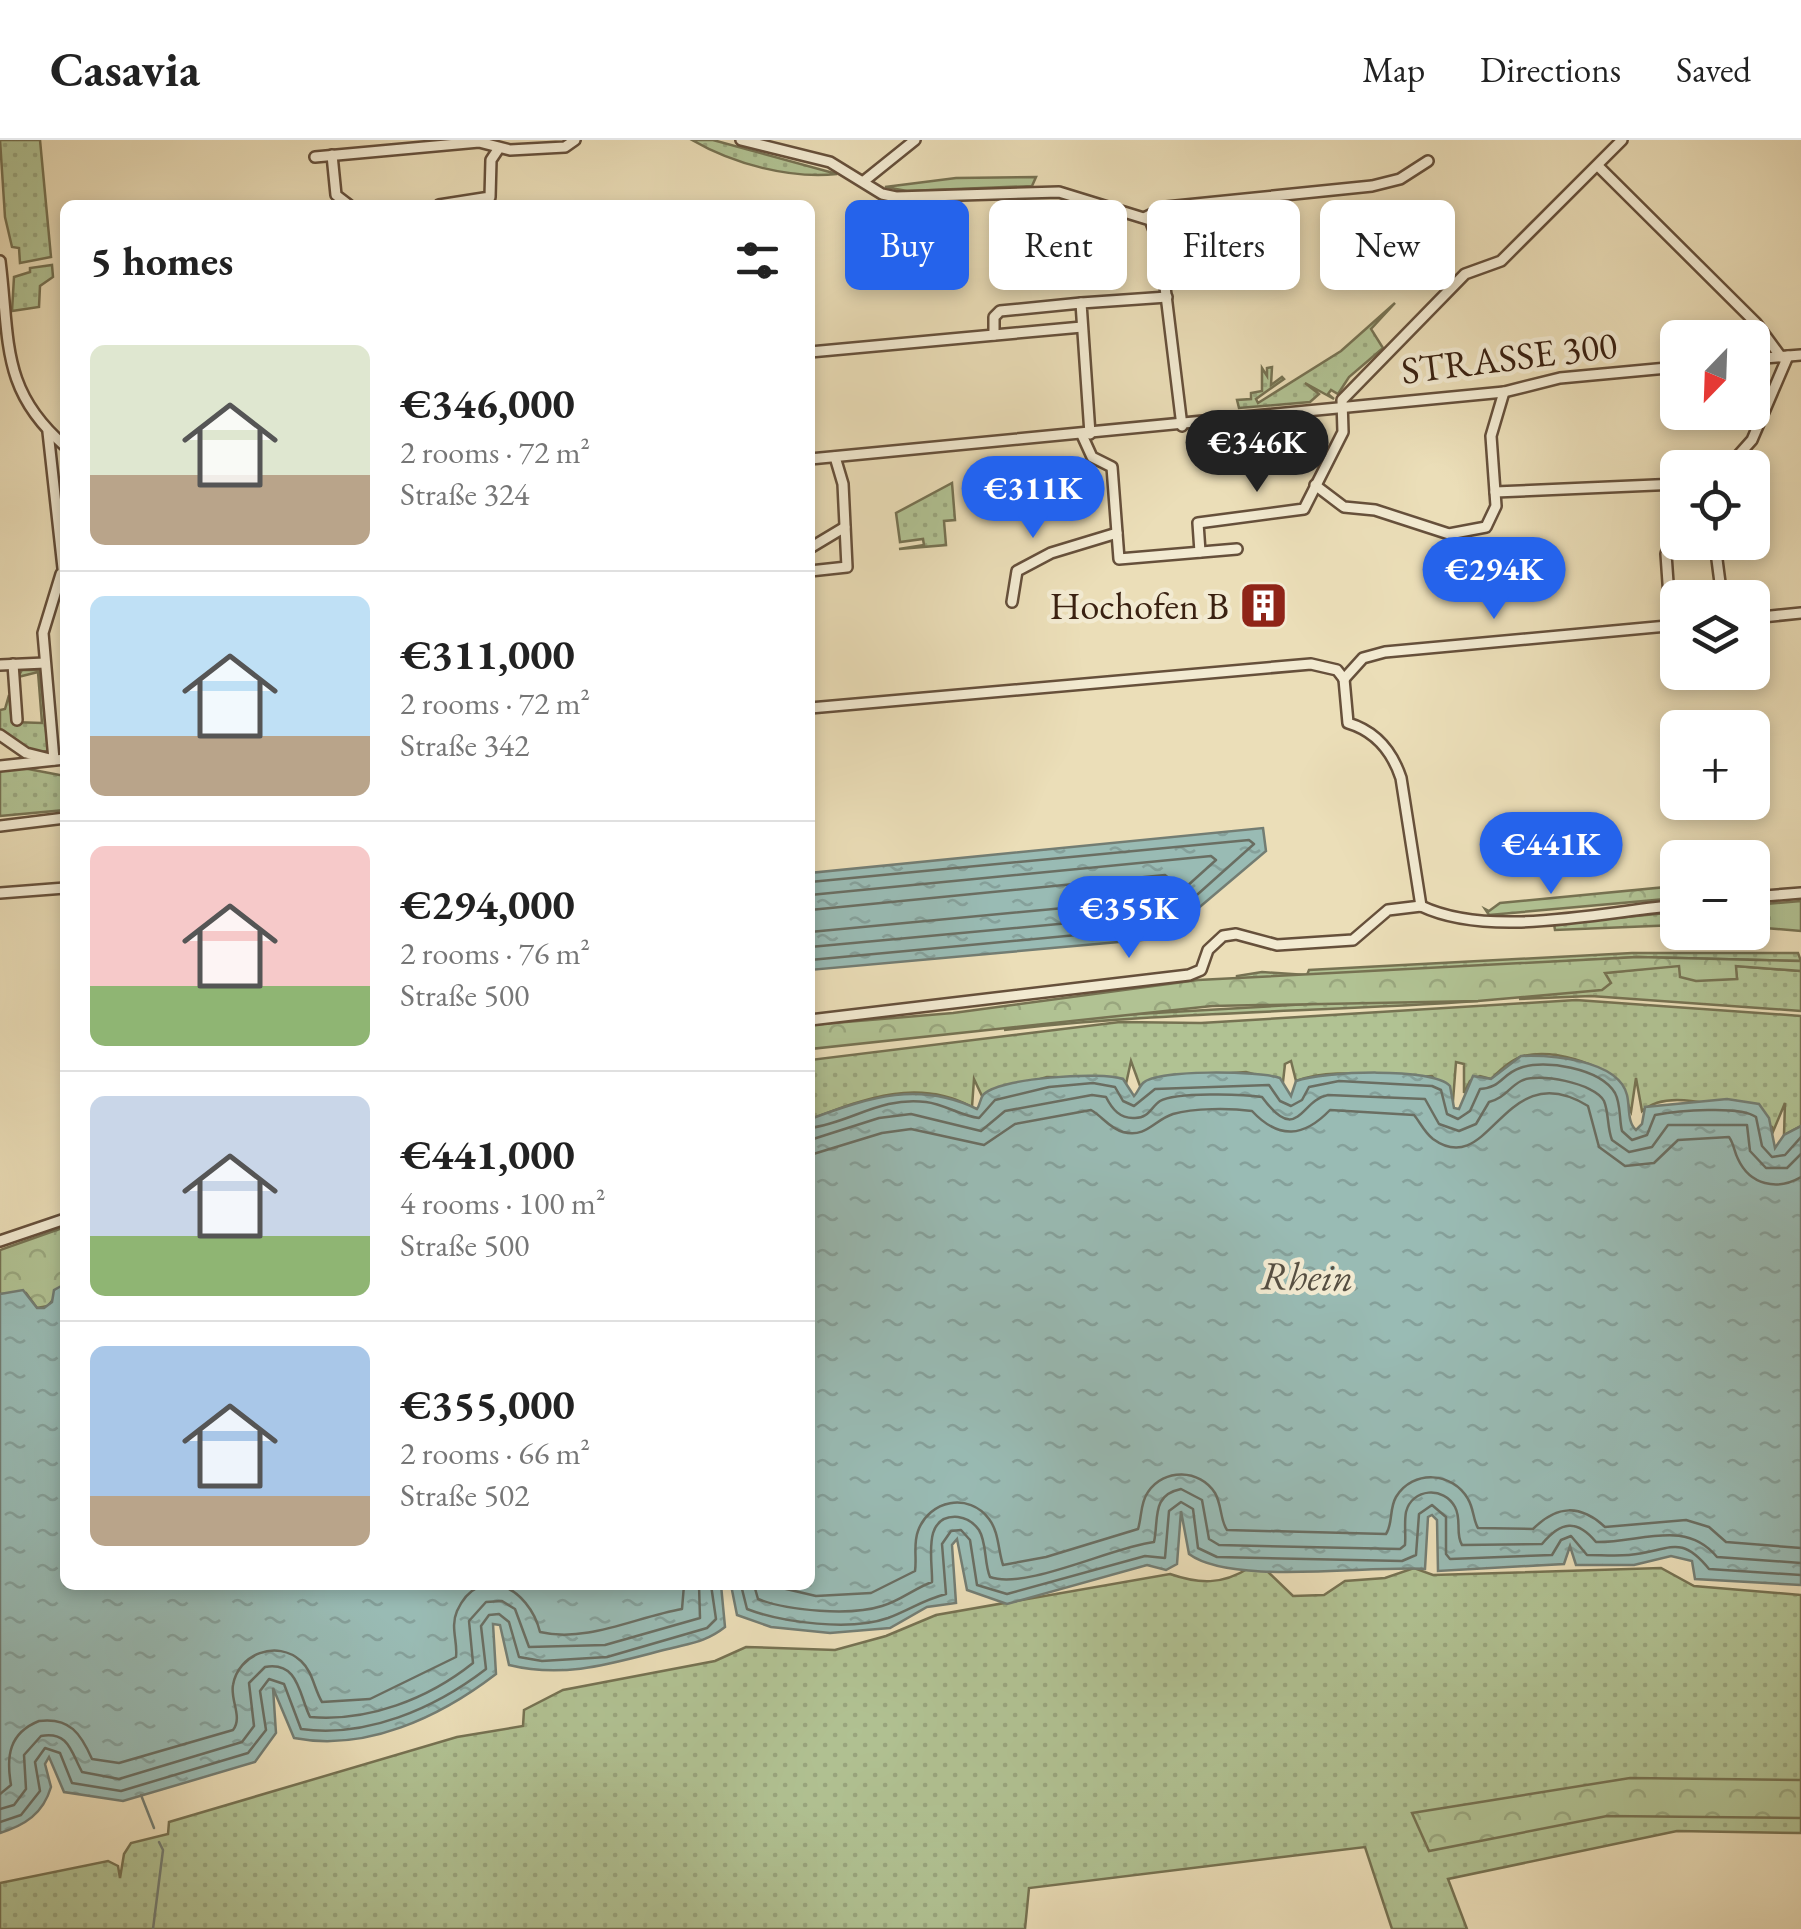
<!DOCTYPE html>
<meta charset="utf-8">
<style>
:root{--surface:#fff;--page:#f2f2f2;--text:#222;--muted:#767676;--line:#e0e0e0;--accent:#2563eb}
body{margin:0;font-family:"EB Garamond",serif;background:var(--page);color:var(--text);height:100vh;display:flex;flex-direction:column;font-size:38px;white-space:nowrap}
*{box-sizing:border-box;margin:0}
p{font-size:32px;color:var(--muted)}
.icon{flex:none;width:55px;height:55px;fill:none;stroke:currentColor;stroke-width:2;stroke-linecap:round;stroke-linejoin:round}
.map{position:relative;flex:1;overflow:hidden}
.side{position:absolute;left:60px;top:60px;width:755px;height:1390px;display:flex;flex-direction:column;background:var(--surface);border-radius:15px;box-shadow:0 5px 15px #0003}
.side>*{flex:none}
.guide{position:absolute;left:845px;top:60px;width:805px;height:90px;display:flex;gap:20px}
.needle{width:65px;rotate:203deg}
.controls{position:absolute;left:1660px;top:180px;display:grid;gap:20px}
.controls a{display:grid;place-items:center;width:110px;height:110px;border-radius:15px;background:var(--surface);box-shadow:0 5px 15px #0003;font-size:50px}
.price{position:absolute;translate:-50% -85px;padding:0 22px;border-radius:35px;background:var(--accent);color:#fff;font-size:32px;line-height:65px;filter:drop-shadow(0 2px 5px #0008)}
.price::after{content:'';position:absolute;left:50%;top:60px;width:30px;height:22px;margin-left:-15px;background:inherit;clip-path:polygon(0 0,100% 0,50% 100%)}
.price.selected{background:#222;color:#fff}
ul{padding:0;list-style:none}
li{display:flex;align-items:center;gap:30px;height:250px;padding:0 30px}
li+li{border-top:2px solid var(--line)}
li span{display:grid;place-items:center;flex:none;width:280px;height:200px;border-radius:15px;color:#555}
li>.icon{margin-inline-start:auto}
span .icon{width:120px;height:120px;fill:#fffc;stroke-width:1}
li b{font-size:42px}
h2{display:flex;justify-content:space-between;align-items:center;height:120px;padding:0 30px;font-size:42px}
.chip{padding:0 35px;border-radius:15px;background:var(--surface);box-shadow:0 5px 15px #0003;font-size:35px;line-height:90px}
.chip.selected{background:var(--accent);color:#fff}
header{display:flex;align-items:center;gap:60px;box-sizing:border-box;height:140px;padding:0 50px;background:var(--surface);border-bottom:2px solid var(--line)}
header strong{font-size:48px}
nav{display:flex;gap:55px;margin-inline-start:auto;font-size:35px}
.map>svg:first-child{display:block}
</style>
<header>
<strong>Casavia</strong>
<nav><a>Map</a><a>Directions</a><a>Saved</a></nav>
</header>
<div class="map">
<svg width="1801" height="1789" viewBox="0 0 1801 1789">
<defs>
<pattern id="grass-dots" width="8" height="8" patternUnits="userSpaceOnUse" patternTransform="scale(2.5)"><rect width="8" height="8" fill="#b1c293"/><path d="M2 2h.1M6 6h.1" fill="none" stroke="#99a67e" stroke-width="1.8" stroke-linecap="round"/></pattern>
<pattern id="forest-crowns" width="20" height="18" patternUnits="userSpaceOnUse" patternTransform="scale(2.5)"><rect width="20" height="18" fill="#b1c293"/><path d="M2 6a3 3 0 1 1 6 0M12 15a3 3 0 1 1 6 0" fill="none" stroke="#99a67e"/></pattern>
<pattern id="water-ripples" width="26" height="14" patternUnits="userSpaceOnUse" patternTransform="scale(2.5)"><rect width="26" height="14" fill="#99bbb4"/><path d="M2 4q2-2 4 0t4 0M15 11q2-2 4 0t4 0" fill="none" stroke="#85a09a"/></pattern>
</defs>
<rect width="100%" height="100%" fill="#ebdeb8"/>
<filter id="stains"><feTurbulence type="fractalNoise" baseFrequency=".002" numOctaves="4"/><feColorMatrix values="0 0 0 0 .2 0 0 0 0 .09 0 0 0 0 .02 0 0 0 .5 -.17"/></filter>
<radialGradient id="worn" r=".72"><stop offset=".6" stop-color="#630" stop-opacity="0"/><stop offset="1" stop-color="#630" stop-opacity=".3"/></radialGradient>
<!-- grass -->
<g fill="url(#grass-dots)" stroke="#767252" stroke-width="2.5">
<polygon points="0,0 40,0 51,117 20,123 19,108 12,107 5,77"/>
<path d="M692 0H713L837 34C790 39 733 24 692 0Z"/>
<polygon points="52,125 53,137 40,146 39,167 12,171 14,137 30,132 30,128"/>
<polygon points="1395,163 1371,189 1383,208 1349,237 1338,254 1331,250 1328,254 1334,259 1305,243 1319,254 1310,262 1239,268 1237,260 1251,259 1251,253 1262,251 1262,228 1267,236 1267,228 1272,227 1271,245 1282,237 1284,239 1256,259 1258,263 1341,211"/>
<polygon points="952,343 955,380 944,381 946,405 899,409 924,405 923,399 900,402 896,373"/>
<polygon points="22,530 40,530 48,611 30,613 0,592 0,570 5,569 9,555 12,582 42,583 38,532 18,537"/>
<polygon points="23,628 65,636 65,670 0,676 0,630"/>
<polygon points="1677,772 1677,785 1555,790 1554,784"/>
<polygon points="1632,813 1798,813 1801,821 1638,817 1237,841 1237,836 1262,832 1307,835 1309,830"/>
<polygon points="1680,825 1737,838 1735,826 1801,831 1801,871 1591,856 1519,859 1548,854 1604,833"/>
<path d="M1378 860 1478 861C1320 872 1161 872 1004 890L1085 877Z"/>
<path d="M1576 860 1801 876V986L1784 995 1785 963 1772 994V987C1740 973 1673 944 1642 971L1636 938 1631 972C1626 962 1627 952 1619 944 1599 922 1553 909 1523 916 1513 919 1499 931 1491 939L1480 936 1470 941 1464 953V924L1456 922 1453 961 1432 936C1386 940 1340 925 1296 941L1291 921 1285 924 1283 942 1246 932 1152 939 1140 946 1131 921 1126 944 1123 939 1047 937 982 956 974 939 972 967C919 938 866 958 814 978L812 983 810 977V920L1120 882 1201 883Z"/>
<path d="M1249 1428 1265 1429 1293 1456 1324 1455 1345 1441 1385 1438 1414 1428 1433 1435 1661 1428 1694 1446 1801 1455V1693L1677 1691 1448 1739 1467 1789H1392L1365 1707 1029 1748 1025 1789H0V1743L108 1721 118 1726 120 1738 124 1714 131 1703 168 1694 169 1682 457 1597 523 1586 524 1570 563 1550 715 1521 746 1507 835 1510 886 1496 936 1475 1170 1434C1199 1444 1222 1445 1249 1428Z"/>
</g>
<!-- forest -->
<g fill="url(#forest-crowns)" stroke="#767252" stroke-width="2.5">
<polygon points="1036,37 1032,46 907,51 885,47 956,38"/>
<polygon points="1677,746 1677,758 1489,775 1485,769 1489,771 1500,763"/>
<polygon points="1801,761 1801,791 1753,787 1753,765"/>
<polygon points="1638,817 1801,821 1801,831 1736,826 1737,839 1696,841 1680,837 1679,826 1605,833 1611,843 1602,850 1478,861 1212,866 810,909 810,885 953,873 1198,840"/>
<polygon points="65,1087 65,1144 48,1166 37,1168 26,1153 0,1154 0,1110"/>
<polygon points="1630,1638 1801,1640 1801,1678 1607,1676 1429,1711 1412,1673"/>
</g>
<!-- water -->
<g fill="url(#water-ripples)" stroke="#737d73" stroke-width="2.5">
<polygon points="1263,688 1266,711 1163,798 810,830 810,733"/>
<path d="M1521 916C1549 915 1618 919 1627 955 1630 967 1627 982 1636 990L1642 984 1645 967 1727 959 1759 964 1769 978 1775 1008 1784 995 1801 986V1445L1695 1439 1692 1421 1671 1416 1634 1425H1576L1570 1406 1564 1424 1438 1431 1437 1380 1432 1375 1428 1377 1425 1429C1370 1425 1232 1446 1189 1414L1181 1371 1177 1424 1166 1430 1147 1425 1007 1464 967 1450 957 1399 952 1405 956 1463 927 1467 890 1488 830 1493 771 1487 737 1475 731 1445H810L813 978C871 957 919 941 977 969 980 965 980 959 983 955 996 938 1102 931 1123 939L1134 956C1138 952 1139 947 1143 943 1157 929 1260 931 1280 938L1291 956 1296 941C1323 931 1433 927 1450 946L1454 968 1459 969 1473 936 1491 939Z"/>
<path d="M65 1144V1445H721L725 1487C706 1502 691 1503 668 1509 613 1523 565 1539 509 1525L500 1485 493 1484 496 1534C440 1577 366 1612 294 1598L273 1548 276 1593 255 1622 123 1661 64 1652 49 1617 45 1624 51 1647C43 1674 25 1685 0 1693V1154L23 1150 37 1168H44L52 1162 54 1150Z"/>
</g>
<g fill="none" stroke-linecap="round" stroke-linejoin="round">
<!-- shore -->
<g stroke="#6a6e62" stroke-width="2.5">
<polyline points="810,742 1249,700 1254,704 1161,787 810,820"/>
<polyline points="810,755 1211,716 1216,720 1155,775 810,807"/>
<polyline points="810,770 1165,735 1171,740 1149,760 810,792"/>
<path d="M810 988C850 983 881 956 926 962 944 964 961 976 979 978L995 960 1049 947 1093 943 1115 947 1123 961 1134 966 1155 949 1269 945 1280 961 1291 966 1302 960 1309 947 1339 941 1432 946 1441 950 1447 974 1458 979 1470 971 1480 949C1501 948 1502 934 1520 928 1544 919 1600 928 1615 953 1621 964 1619 979 1622 991L1632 1000 1647 995 1655 975C1677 971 1740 965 1756 977L1762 1006 1772 1017 1785 1015 1801 997"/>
<path d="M810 1000 879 978 911 974 981 991 1005 971 1092 955 1106 957C1112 969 1120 979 1135 978 1149 978 1151 967 1160 961 1175 952 1244 954 1262 957 1298 1006 1300 960 1328 955L1425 959 1439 984 1459 991 1476 984 1489 962C1505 958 1508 948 1521 941 1537 932 1595 943 1604 961 1609 973 1607 987 1612 1000L1629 1012 1652 1007 1668 985H1747L1750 1011 1766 1028H1787L1801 1014"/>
<path d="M810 1015 882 993 911 989 984 1005 1015 984 1091 970C1102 976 1109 988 1123 992 1147 998 1154 980 1173 974 1194 968 1230 968 1252 971 1279 1000 1304 997 1330 970L1414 975C1420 982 1424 992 1433 999 1491 1041 1503 914 1588 966L1599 1007 1625 1026 1654 1023 1678 1000 1729 997C1734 1004 1734 1011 1738 1019 1750 1045 1777 1051 1801 1037"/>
<path d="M741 1445 747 1469C783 1483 851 1491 888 1478 909 1470 923 1460 946 1454L942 1404 951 1391 961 1390 970 1400 977 1445 1007 1454 1145 1416 1165 1418 1169 1371 1181 1362 1193 1369 1198 1408 1217 1417 1402 1421 1416 1415 1419 1374 1432 1365 1446 1377V1414L1450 1419 1552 1415 1561 1400 1571 1396 1587 1415C1601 1415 1615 1416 1629 1415 1669 1412 1679 1392 1709 1429L1801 1435"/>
<path d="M754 1445 758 1459C788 1471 851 1476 882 1466 900 1461 915 1448 932 1442 933 1422 921 1374 958 1377 966 1378 974 1383 979 1390 987 1403 984 1423 990 1437 1026 1450 1112 1407 1154 1402 1159 1379 1151 1355 1181 1349L1202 1360 1209 1399 1219 1405 1400 1409 1405 1405C1406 1394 1404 1383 1406 1372 1412 1348 1444 1346 1455 1367 1462 1380 1455 1394 1462 1405L1542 1404C1561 1381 1577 1379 1596 1402 1640 1403 1685 1378 1717 1417L1801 1423"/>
<path d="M769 1445 816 1456 871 1453 915 1431C917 1418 913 1404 918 1391 929 1360 969 1352 989 1379 999 1392 998 1410 1003 1425L1046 1417 1138 1389C1142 1377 1140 1363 1148 1352 1164 1328 1200 1329 1215 1353 1222 1365 1220 1380 1227 1390L1386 1394C1393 1384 1389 1369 1396 1357 1413 1329 1453 1332 1468 1359 1474 1369 1473 1380 1478 1388L1533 1389C1557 1365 1580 1364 1605 1387L1686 1380 1709 1387 1726 1402 1801 1408"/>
<path d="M0 1654 11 1645C6 1616 9 1593 39 1581 70 1577 81 1594 92 1619L119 1623 233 1590C243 1577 230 1560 233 1545 238 1514 277 1499 301 1521 313 1532 314 1549 322 1562L370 1559 456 1517C458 1502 450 1487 457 1471 479 1422 529 1447 540 1492 587 1503 636 1477 682 1469L684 1445"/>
<path d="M0 1669 14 1665 26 1649 24 1615 41 1596C69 1591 71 1612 82 1632L119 1639 242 1602 254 1586 249 1543 265 1527C299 1521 299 1555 310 1577 368 1582 428 1559 473 1523L469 1481 486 1462 502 1461 515 1469 529 1507 605 1505 700 1478 699 1445"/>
<path d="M0 1682 21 1675 40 1651 35 1622 45 1608 60 1613 72 1643 121 1651 248 1613 266 1590 260 1551 269 1539 284 1544 301 1589C366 1598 434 1569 486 1529L481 1486 489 1475 499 1474 509 1482 519 1517 542 1521 607 1517 707 1488 716 1479 711 1445"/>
</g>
<!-- stream -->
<g stroke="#737d73" stroke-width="2.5">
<polyline points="141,1655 154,1688"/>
<polyline points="153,1789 163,1710 159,1702"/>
</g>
<defs>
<g id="street">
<polyline points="741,0 830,22 882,54 896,57 1059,52 1150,80 1160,106 1182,286"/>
<polyline points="332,15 336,55 349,65"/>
<polyline points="315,17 479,2 510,10 565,7 575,0"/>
<polyline points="1598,26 1756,183 1781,217"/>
<polyline points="864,41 915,0"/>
<polyline points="439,65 490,57 491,20 499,8"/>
<polyline points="1146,77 1166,67 1372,46 1400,39 1428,21"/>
<path d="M0 121C10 201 0 250 65 306"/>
<polyline points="994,195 994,177 1000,171 1081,163"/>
<polyline points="810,212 1082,187"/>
<polyline points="1752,219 1801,215"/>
<polyline points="48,292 64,437"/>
<polyline points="1090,294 1081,163 1167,157"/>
<polyline points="1082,295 1092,317 1112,327 1119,419 1237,409"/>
<polyline points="810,319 1504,252 1560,238 1678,227"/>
<polyline points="1727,328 1752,300 1788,216"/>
<polyline points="1315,345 1344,367 1375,370 1449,394 1486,387 1496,366 1491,296 1504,252"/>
<polyline points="1495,352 1678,344"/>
<polyline points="1707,402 1716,412 1722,458"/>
<polyline points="810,408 845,387"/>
<polyline points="1200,412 1198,383 1304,369 1343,292 1342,260 1465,134 1501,121 1622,0"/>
<polyline points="810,431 847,427 843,344 835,317"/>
<polyline points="1012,462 1017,431 1051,413 1117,393"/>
<polyline points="1752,478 1801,473"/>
<polyline points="1671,486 1666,414 1669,404 1678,401"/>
<polyline points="13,524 17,580"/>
<polyline points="0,525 45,523"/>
<polyline points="1344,539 1363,518 1385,512 1678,485"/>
<path d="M1344 539 1348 583C1375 591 1392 611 1401 638L1421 766"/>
<polyline points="810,568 1311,524 1337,530 1344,539"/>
<polyline points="0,595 26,613 54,620 43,493 61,434"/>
<polyline points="0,626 65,619"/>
<polyline points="0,686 65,678"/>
<polyline points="0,753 65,748"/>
<polyline points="1752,757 1801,753"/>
<path d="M1421 766C1490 799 1602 772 1678 765"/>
<polyline points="810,880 1189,835 1201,830 1208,810 1223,796 1236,794 1277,805 1353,800 1388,770 1421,766"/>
<polyline points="0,1101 65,1079"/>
</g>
</defs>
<!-- street casing -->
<use href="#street" stroke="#66503b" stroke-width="14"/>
<!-- street -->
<use href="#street" stroke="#f2ead1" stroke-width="9"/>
</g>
<!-- icons -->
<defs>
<symbol id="building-square" viewBox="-11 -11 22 22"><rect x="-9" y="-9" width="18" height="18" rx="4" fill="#8f2418" stroke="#f2ead1"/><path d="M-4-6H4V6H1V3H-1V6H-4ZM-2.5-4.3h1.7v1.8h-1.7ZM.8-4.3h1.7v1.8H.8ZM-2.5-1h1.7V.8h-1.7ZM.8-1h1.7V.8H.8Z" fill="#fff"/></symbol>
</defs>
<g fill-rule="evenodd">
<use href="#building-square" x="1236" y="438" width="55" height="55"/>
</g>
<g text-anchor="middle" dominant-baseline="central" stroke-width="9" stroke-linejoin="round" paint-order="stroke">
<!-- street labels -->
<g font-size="38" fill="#3a2111" stroke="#f2ead1">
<text transform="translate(1509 217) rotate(-7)">STRASSE 300</text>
</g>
<!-- poi labels -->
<g font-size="38" fill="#3a2111" stroke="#f2ead1" text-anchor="end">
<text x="1229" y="465">Hochofen B</text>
</g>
<!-- water labels -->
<g font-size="40" font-style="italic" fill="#564f42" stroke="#f2ead1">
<text transform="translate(1307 1136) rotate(1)">Rhein</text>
</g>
</g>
<rect width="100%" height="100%" filter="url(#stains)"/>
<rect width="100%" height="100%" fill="url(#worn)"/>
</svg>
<div class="controls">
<a><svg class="needle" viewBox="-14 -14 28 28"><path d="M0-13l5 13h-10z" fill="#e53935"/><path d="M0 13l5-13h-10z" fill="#767676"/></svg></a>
<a><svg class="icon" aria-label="locate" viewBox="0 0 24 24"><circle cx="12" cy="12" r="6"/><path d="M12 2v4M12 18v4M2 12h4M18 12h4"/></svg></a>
<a><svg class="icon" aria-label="layers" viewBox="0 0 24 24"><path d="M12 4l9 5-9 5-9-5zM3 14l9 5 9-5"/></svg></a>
<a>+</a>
<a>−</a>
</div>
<b class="price selected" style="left:1257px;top:355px">€346K</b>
<b class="price" style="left:1033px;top:401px">€311K</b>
<b class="price" style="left:1494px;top:482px">€294K</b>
<b class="price" style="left:1551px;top:757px">€441K</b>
<b class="price" style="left:1129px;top:821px">€355K</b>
<div class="guide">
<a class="chip selected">Buy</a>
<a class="chip">Rent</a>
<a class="chip">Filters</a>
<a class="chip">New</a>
</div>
<section class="side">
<h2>5 homes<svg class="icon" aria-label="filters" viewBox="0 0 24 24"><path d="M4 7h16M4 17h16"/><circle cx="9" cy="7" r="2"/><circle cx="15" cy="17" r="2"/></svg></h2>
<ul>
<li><span style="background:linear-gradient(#dfe7d0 65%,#b9a48a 0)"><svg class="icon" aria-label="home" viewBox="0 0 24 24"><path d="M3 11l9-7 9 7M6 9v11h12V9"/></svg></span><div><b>€346,000</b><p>2 rooms · 72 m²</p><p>Straße 324</p></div></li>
<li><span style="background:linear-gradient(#bfe0f5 70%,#b9a48a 0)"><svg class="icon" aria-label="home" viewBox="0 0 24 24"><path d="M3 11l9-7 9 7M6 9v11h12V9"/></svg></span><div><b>€311,000</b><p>2 rooms · 72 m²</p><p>Straße 342</p></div></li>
<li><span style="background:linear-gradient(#f6c9c9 70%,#8fb573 0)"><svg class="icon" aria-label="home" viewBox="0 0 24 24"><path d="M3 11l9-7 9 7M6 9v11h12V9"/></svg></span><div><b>€294,000</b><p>2 rooms · 76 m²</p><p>Straße 500</p></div></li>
<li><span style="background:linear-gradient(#c9d6e8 70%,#8fb573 0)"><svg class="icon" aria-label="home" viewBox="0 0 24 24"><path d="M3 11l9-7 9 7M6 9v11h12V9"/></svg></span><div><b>€441,000</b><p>4 rooms · 100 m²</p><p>Straße 500</p></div></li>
<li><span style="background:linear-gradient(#a9c7e8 75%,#b9a48a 0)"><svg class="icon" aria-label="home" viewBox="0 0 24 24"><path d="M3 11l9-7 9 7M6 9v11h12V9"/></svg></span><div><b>€355,000</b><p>2 rooms · 66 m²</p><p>Straße 502</p></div></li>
</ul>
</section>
</div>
